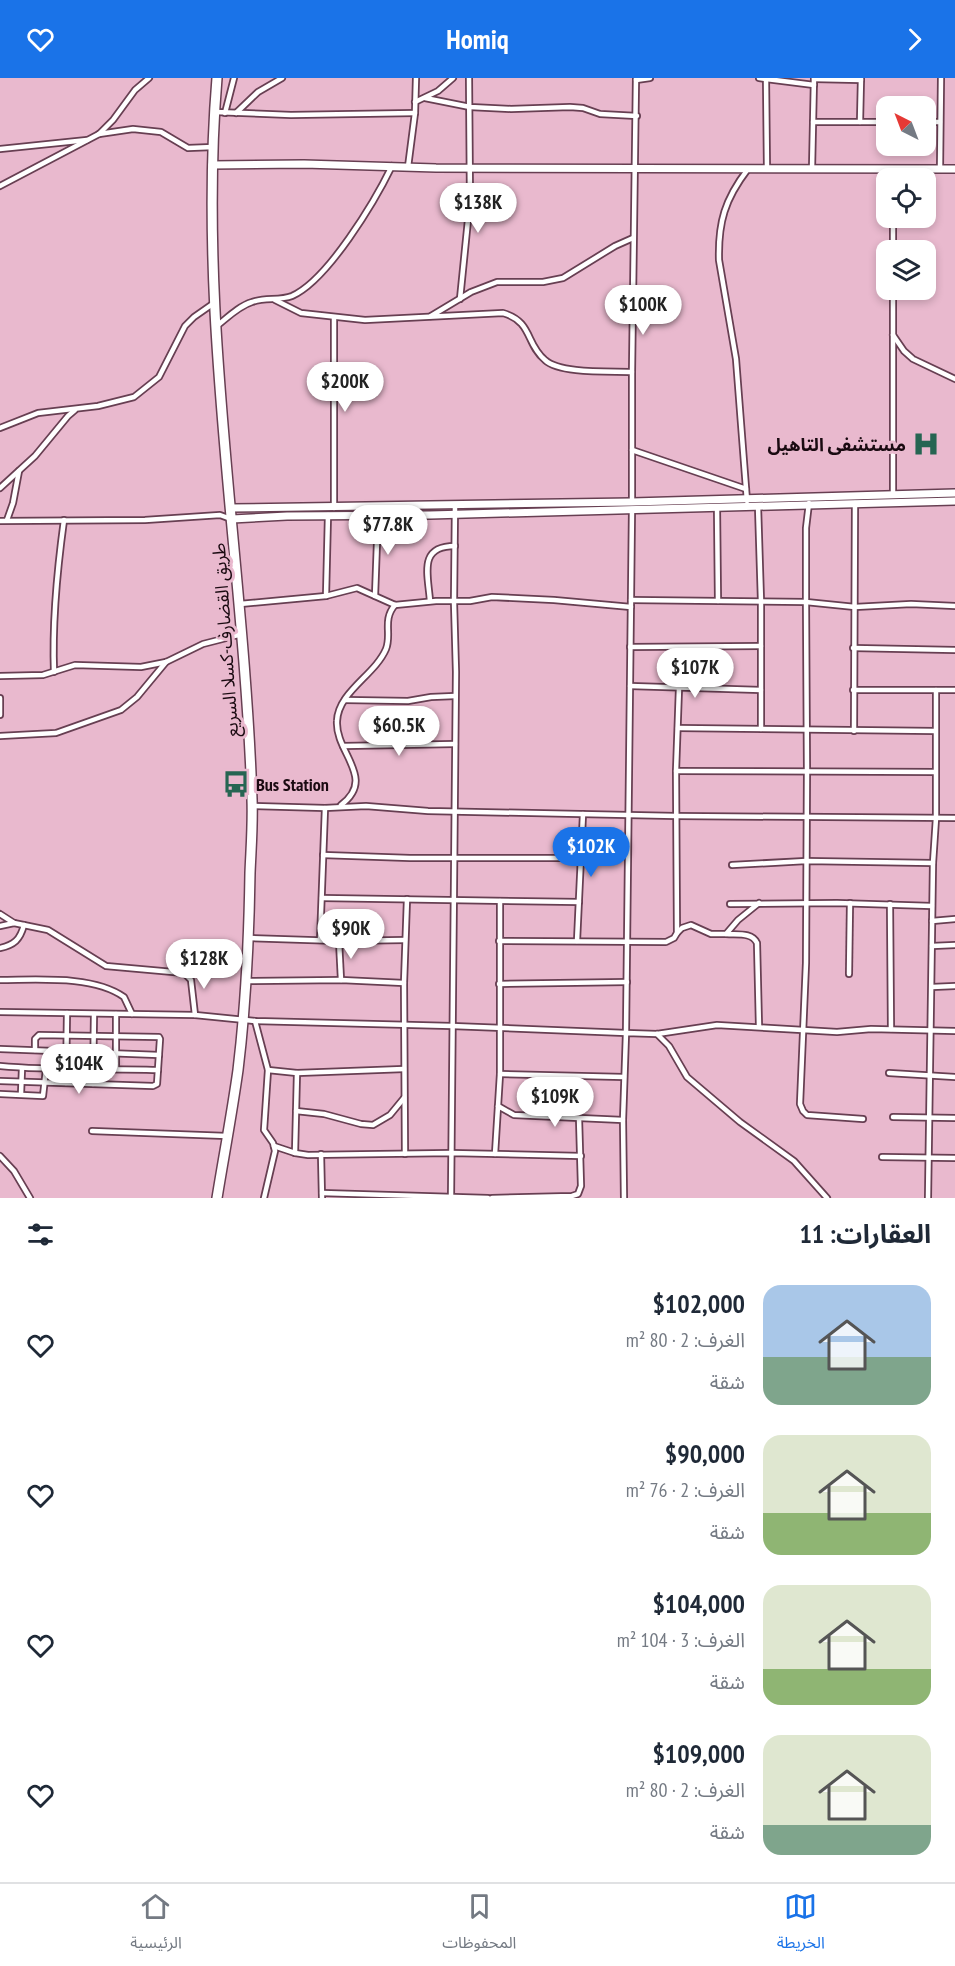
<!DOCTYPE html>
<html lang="ar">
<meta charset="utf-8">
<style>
:root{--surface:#fff;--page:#f2f2f3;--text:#1f2937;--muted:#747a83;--line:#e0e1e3;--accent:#1a73e8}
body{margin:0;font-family:"PT Sans Narrow","Noto Sans Arabic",sans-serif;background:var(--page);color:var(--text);direction:rtl;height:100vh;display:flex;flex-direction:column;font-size:22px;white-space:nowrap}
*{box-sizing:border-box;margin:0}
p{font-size:20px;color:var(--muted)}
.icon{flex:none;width:33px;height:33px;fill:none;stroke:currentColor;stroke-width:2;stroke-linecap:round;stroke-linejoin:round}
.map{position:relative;height:1120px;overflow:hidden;direction:ltr}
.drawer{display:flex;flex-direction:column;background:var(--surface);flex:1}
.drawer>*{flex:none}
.needle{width:39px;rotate:318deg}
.buttons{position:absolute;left:876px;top:18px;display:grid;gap:12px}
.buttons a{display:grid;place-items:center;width:60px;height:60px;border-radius:12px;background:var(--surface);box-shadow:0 3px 9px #0003;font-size:30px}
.price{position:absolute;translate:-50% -51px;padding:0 14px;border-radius:21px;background:#fff;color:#222;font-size:20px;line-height:39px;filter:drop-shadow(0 2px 3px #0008)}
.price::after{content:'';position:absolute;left:50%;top:36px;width:18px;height:14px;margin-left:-9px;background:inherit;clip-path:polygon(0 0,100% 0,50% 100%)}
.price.active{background:var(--accent);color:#fff}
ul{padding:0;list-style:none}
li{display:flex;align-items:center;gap:18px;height:150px;padding:0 24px}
li span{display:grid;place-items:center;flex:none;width:168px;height:120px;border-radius:18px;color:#555}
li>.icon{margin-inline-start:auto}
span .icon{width:72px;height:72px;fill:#fffc;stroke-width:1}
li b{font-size:26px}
h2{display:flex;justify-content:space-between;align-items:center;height:72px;padding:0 24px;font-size:26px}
header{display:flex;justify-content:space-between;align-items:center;height:78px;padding:0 24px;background:var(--accent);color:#fff;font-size:27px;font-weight:700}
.tabs{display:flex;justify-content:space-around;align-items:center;height:84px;border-top:2px solid var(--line);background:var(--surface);font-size:16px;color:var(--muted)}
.tabs a{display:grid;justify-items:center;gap:3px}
.tabs .active{color:var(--accent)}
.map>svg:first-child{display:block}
</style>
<header><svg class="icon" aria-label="forward" viewBox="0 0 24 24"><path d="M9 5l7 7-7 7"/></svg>Homiq<svg class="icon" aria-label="heart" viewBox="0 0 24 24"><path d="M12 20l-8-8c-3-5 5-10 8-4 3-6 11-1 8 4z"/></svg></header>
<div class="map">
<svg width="955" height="1120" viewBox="0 0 955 1120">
<rect width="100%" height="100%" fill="#e9b9ce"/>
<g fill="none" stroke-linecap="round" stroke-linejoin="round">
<defs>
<g id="street">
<polyline points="759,0 814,7"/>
<polyline points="766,0 767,91"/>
<polyline points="814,1 861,2"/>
<polyline points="636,2 650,0"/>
<polyline points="425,20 470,29 511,31 570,29 583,30 600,36 637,38"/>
<polyline points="415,24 438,13 453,0"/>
<polyline points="215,34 291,37 415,35"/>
<polyline points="225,35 234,0"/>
<polyline points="236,35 258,14 282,0"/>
<polyline points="813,44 886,44"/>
<polyline points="860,44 861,0"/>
<polyline points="926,44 940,44"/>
<polyline points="99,56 133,51 161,54 188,70 213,69"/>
<polyline points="0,71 87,62"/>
<polyline points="408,89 415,35 416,0"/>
<polyline points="812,91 814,0"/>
<polyline points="940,91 941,0"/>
<polyline points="893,100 893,91"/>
<polyline points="0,108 99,56 113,42 135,12 149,0"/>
<polyline points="893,172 893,140"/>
<polyline points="460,221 470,122 469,0"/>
<path d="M275 222 301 235 365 242 503 235C533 244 525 265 545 282 560 296 610 293 632 294"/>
<polyline points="431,238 471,214 497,204 543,204 563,200 615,168 633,160"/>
<path d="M218 247C228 239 239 228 252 224 265 219 279 223 292 218 328 202 375 123 392 88"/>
<polyline points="893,257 904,273 913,281 955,301"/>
<polyline points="0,350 38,335 98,328 134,319 159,299 185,248 194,239 214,225"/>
<polyline points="632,372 746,411"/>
<polyline points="0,410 35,378 68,338 75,332"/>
<polyline points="893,416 893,212"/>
<path d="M747 423 736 281 719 182C718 144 725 121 748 91"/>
<polyline points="632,424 632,294 636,0"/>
<polyline points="809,425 806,450 806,524 807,693 806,885 800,1026 803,1033 807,1037 863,1041"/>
<polyline points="758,428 761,523 761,651"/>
<polyline points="717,429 718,523"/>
<polyline points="334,430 334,240"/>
<polyline points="7,442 13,425 19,393"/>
<polyline points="0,443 145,442 220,437 231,441"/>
<polyline points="326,518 328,437"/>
<polyline points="375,518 378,437"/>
<polyline points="631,522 806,524 855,529 911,526 955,528"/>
<path d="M430 523C428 496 418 468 455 468"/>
<polyline points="240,526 326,518 357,510 395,527 436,523 470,523 492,519 554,522 631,529"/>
<polyline points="630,569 761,568"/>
<polyline points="853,570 955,572"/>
<path d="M54 594C52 542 57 493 64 442"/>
<polyline points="0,598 43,597 75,587 141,589 166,584 203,566 242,556"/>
<polyline points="630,608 761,612"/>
<polyline points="853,612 955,612"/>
<polyline points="0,620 0,637"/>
<polyline points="345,622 408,623 431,619 455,618"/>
<polyline points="678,650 935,653"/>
<polyline points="854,653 855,425"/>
<polyline points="0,658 56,655 121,632 137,619 166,584"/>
<polyline points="343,668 455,666"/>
<polyline points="676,693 935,694"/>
<path d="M341 727C377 700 335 675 337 643 338 614 375 597 386 571 392 556 382 542 395 527"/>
<polyline points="252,728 325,730 366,728 428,733 676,738 955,740"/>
<polyline points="323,777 410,780 581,780"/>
<polyline points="732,787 806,783 933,785"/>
<polyline points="322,820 579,824"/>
<polyline points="730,826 837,825 932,828"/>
<polyline points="890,826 891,951"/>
<polyline points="0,836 14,845 48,852 106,888 184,895 191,902 195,937"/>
<polyline points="932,843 955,841"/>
<polyline points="0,848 14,845"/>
<polyline points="677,855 682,850 691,847 711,856 726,856 738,842 759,825"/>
<path d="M726 856C737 857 752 854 757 865L759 948"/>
<polyline points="249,860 339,863 405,862"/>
<polyline points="320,862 325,730"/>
<polyline points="339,863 341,902"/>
<polyline points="499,863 666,864 674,860 677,855 676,693 679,610"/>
<polyline points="577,863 583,736"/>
<polyline points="932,868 955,867"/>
<path d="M0 870C14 867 20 862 24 847"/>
<polyline points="849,896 850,825"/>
<path d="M0 902C37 902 93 897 124 919L132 936"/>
<polyline points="246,903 341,902 404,905"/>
<polyline points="499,906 627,904"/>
<polyline points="932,909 955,908"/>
<polyline points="0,934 195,937 255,943 452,948 626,955 632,431"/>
<polyline points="255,943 268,992 264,1052 273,1065 275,1073 264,1120"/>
<polyline points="657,956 669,968 687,999 740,1044 794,1083 827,1120"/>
<polyline points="0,971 159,977"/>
<path d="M0 988C52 993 105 990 158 992"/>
<polyline points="116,990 116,936"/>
<polyline points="268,992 297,995 404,991"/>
<polyline points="889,995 955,999"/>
<polyline points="500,996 624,999"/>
<polyline points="0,1003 153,1008 157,1006 160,961 159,959 39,957 35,961 35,972"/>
<polyline points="66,1005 67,935"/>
<polyline points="93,1006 94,936"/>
<polyline points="0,1016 43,1018 46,991"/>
<polyline points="21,1016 22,990"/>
<polyline points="498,1028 514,1037 623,1042"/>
<polyline points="296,1033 324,1036 361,1046 373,1047 390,1037 404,1020"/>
<polyline points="893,1039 955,1040"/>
<polyline points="92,1053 227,1058"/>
<polyline points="274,1068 295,1075 308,1077 451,1075 581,1078"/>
<polyline points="295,1075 297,995"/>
<polyline points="321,1076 322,1120"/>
<polyline points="405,1076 404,905 407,821"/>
<polyline points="495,1076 500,996 500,823"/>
<polyline points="0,1078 14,1093 30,1120"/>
<polyline points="882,1079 955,1080"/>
<polyline points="322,1115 488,1120"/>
<polyline points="451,1120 456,594 454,524 455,428"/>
<polyline points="492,1120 572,1118 578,1116 581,1108 579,1040"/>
<polyline points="624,1120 623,1042 626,955 657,956 717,947 837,954 871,951 955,953"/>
<polyline points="928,1120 933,785 936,740 936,612"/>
</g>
<g id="secondary">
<polyline points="212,87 304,86 436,90 955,91"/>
<polyline points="231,430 632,424 955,415"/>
<polyline points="232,441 287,438 430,437 955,423"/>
</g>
<path id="highway" d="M217 1120C224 1077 232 1035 238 992 246 926 249 861 250 795 251 770 253 746 252 721 244 481 197 241 217 0"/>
</defs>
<!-- street casing -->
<use href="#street" stroke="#673f52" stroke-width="8"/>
<!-- secondary casing -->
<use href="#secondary" stroke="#673f52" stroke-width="10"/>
<!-- highway casing -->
<use href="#highway" stroke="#673f52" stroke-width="12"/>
<!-- street -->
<use href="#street" stroke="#fff" stroke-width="4.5"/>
<!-- secondary -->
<use href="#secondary" stroke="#fff" stroke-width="7"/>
<!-- highway -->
<use href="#highway" stroke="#fff" stroke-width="9"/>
</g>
<!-- icons -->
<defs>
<symbol id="hospital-bare" viewBox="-9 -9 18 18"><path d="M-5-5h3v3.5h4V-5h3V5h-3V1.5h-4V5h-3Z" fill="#266552" stroke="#e9b9ce" stroke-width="2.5" paint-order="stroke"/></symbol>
<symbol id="bus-bare" viewBox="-9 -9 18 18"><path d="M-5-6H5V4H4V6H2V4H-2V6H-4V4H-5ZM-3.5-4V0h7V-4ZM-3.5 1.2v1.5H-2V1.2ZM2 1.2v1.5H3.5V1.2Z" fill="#266552" stroke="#e9b9ce" stroke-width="2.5" paint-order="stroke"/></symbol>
</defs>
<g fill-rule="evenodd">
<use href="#hospital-bare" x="907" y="347" width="38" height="38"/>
<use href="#bus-bare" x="217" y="687" width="38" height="38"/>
</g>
<g text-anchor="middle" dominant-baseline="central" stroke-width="6" stroke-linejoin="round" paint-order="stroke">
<!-- poi labels -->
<g font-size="18" font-weight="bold" fill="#1a0a11" stroke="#e9b9ce" text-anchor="end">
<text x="906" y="366">مستشفى التاهيل</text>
<text x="256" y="706" text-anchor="start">Bus Station</text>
</g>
<!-- street labels -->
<g font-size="18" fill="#1a0a11" stroke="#e9b9ce">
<text transform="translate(225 562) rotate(-94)">طريق القضارف-كسلا السريع</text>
</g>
</g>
</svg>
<div class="buttons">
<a><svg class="needle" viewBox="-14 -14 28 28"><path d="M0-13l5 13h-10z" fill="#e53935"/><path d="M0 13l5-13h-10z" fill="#747a83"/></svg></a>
<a><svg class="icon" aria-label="locate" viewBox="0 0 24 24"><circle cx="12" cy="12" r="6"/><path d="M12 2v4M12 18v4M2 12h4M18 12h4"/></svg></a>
<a><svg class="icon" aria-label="layers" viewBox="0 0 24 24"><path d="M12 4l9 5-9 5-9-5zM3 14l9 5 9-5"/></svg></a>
</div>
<b class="price" style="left:478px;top:156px">$138K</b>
<b class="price" style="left:643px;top:258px">$100K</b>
<b class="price" style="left:345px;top:335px">$200K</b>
<b class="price" style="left:388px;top:478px">$77.8K</b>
<b class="price" style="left:695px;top:621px">$107K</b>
<b class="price" style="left:399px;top:679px">$60.5K</b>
<b class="price active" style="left:591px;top:800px">$102K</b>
<b class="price" style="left:351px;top:882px">$90K</b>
<b class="price" style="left:204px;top:912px">$128K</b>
<b class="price" style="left:79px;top:1017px">$104K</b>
<b class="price" style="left:555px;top:1050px">$109K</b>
</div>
<section class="drawer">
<h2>العقارات: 11<svg class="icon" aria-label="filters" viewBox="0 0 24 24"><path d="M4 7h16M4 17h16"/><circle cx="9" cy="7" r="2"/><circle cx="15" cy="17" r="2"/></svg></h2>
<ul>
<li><span style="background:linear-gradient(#a9c7e8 60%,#7fa58c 0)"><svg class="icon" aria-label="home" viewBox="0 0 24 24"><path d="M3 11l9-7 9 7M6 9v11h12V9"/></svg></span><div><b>$102,000</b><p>الغرف: 2 · 80 m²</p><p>شقة</p></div><svg class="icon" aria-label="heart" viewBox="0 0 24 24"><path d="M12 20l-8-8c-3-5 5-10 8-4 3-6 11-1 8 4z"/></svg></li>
<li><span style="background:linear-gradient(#dfe7d0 65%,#8fb573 0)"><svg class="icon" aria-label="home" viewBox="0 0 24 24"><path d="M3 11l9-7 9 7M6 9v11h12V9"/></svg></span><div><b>$90,000</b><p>الغرف: 2 · 76 m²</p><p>شقة</p></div><svg class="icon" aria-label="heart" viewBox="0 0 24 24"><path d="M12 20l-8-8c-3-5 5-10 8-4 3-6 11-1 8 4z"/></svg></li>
<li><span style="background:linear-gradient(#dfe7d0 70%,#8fb573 0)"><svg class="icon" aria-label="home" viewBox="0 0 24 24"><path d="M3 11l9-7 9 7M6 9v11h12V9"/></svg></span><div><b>$104,000</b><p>الغرف: 3 · 104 m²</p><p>شقة</p></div><svg class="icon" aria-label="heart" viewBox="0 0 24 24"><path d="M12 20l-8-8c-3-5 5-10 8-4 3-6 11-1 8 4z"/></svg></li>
<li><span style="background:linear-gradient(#dfe7d0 75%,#7fa58c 0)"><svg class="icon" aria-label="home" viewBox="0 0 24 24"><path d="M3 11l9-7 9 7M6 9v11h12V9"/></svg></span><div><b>$109,000</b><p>الغرف: 2 · 80 m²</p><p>شقة</p></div><svg class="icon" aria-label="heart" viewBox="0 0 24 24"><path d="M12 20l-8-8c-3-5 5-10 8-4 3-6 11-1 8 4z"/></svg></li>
</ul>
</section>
<nav class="tabs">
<a class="active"><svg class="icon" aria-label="map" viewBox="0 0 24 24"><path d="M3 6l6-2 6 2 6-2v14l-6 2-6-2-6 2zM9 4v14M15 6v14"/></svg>الخريطة</a>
<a><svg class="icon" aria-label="saved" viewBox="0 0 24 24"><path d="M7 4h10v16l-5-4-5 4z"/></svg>المحفوظات</a>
<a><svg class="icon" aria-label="home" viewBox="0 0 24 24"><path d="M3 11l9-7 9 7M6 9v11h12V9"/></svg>الرئيسية</a>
</nav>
